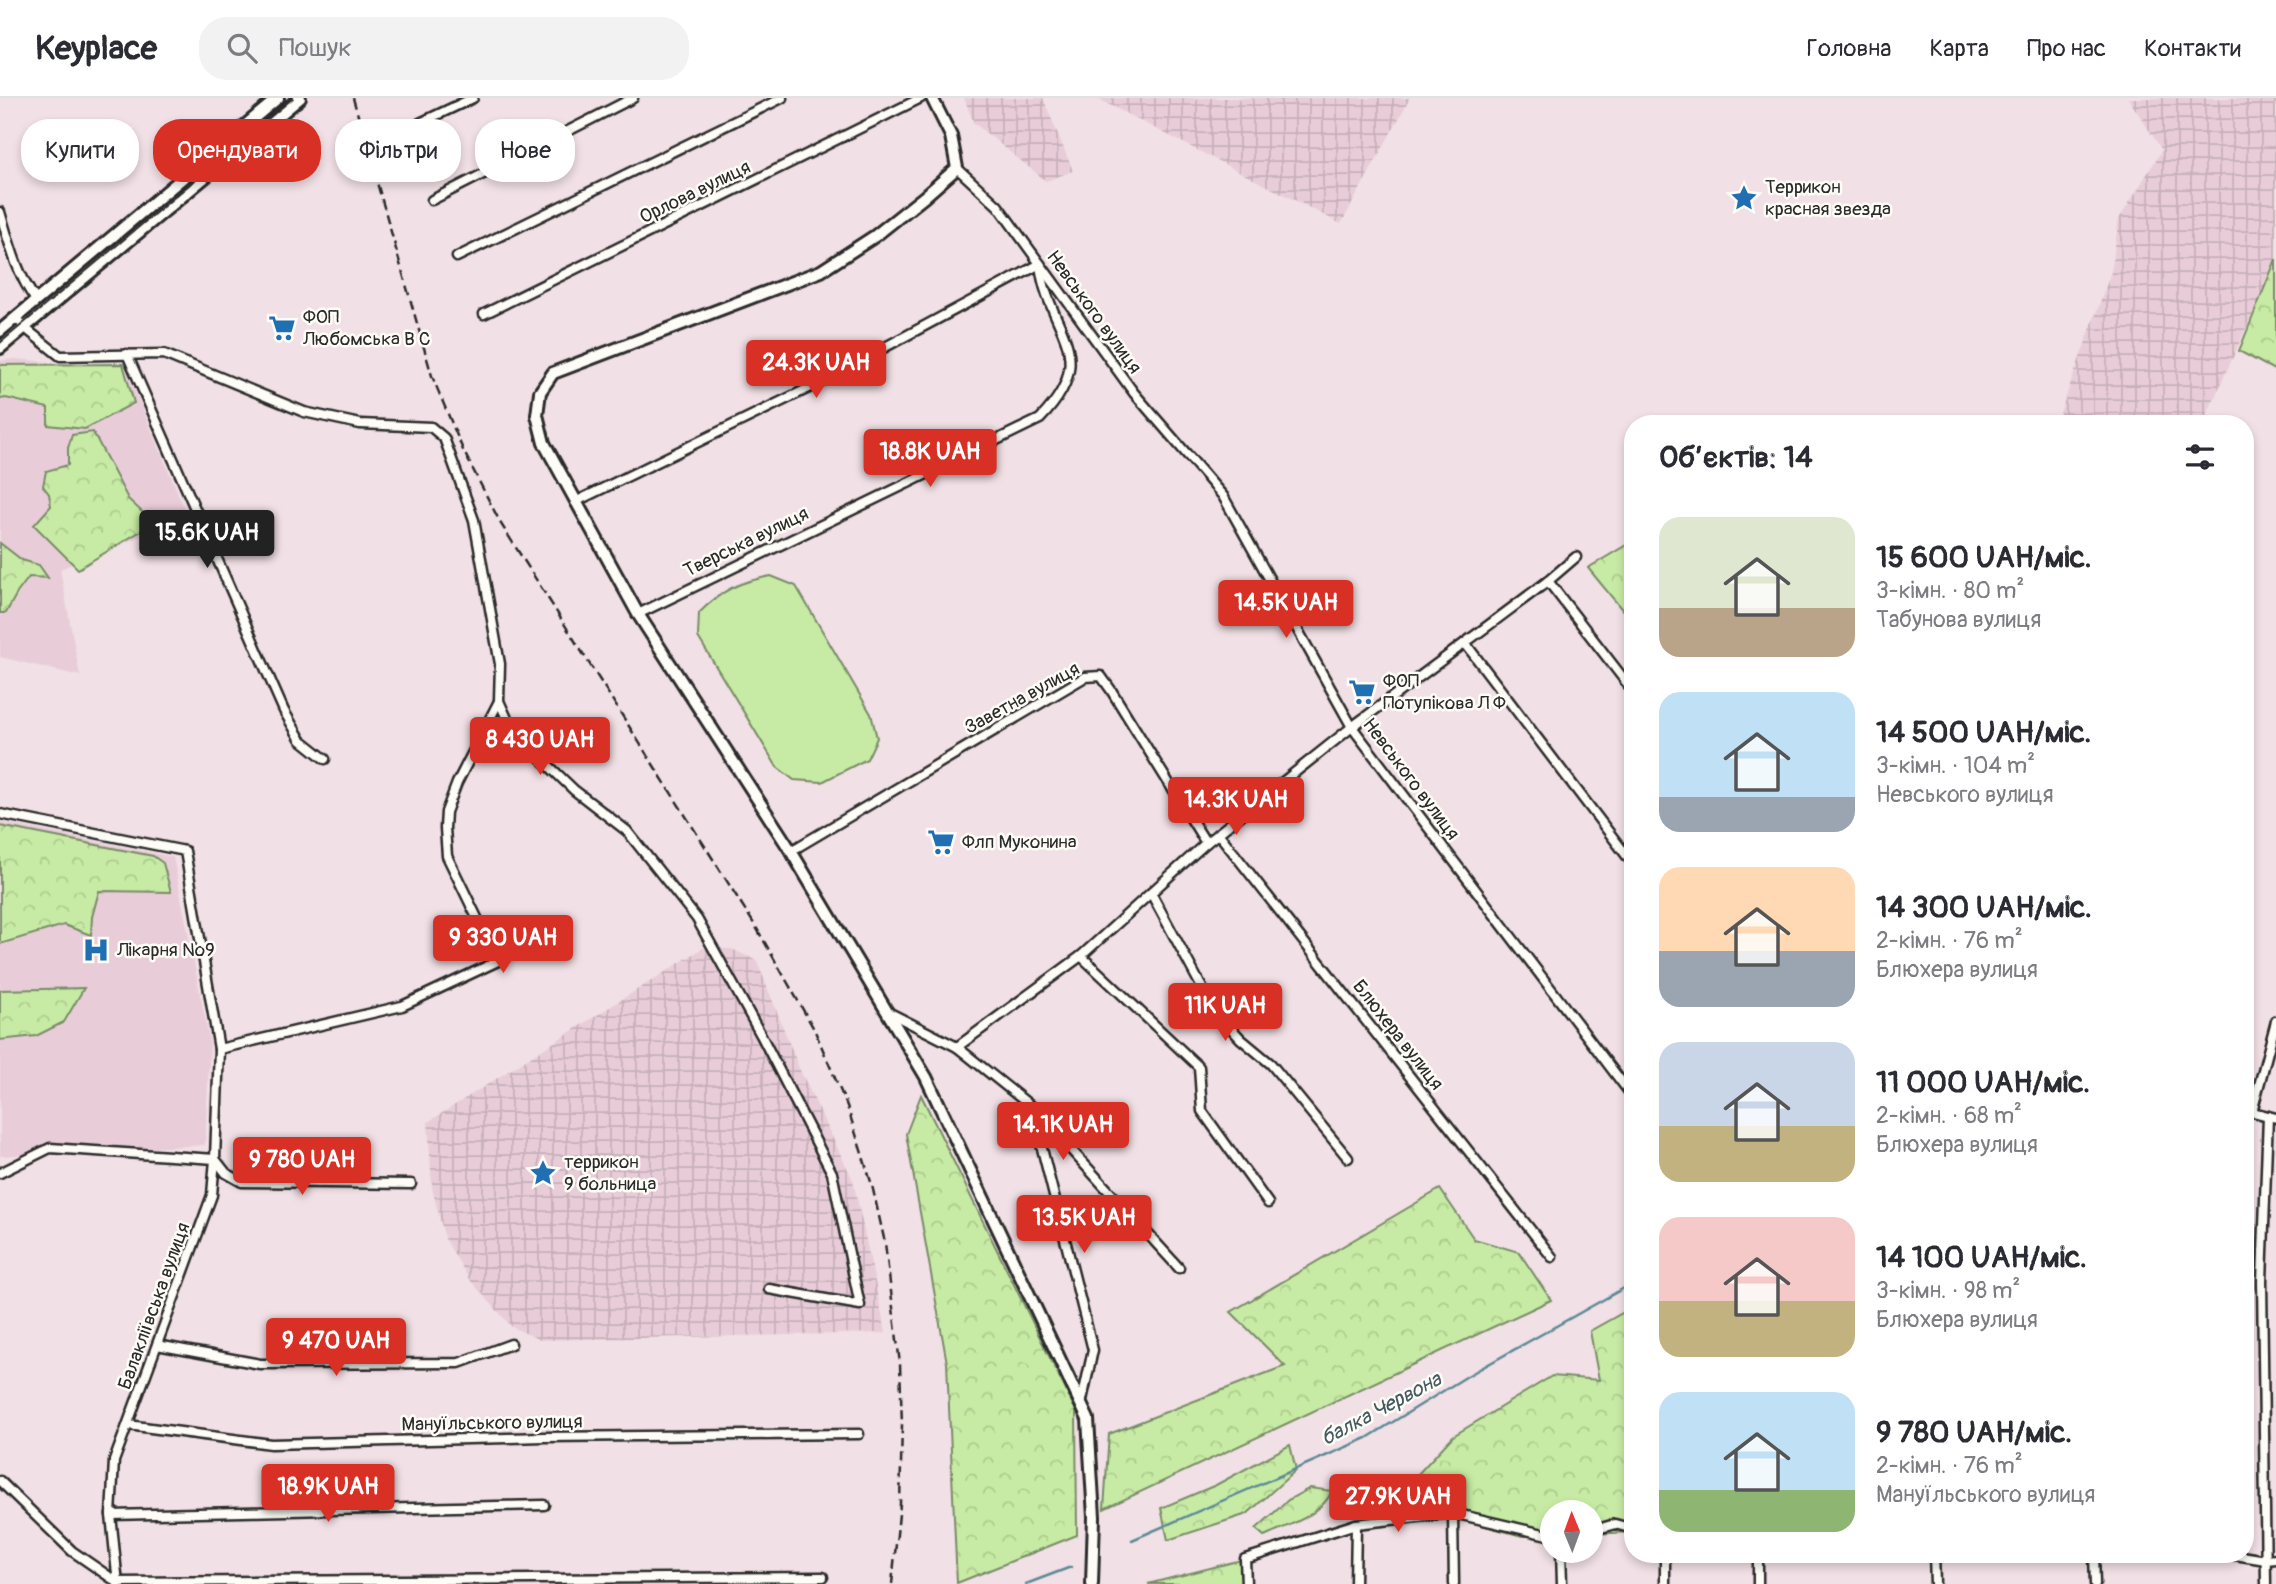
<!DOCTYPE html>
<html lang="uk">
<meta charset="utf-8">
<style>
:root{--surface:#fff;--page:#f2f2f3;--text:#2b2b33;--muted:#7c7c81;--line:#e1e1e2;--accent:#d93025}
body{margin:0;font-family:Pangolin,sans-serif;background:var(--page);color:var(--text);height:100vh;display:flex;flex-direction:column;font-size:26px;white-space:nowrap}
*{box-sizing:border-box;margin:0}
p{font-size:23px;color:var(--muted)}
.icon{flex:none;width:38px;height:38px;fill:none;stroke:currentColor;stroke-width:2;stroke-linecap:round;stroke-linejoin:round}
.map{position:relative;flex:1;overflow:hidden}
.drawer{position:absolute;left:1624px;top:317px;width:630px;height:1148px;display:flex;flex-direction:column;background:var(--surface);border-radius:28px;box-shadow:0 4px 10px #0003}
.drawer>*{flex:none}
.hud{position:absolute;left:21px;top:21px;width:665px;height:63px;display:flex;gap:14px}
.needle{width:46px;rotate:359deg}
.tools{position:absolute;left:1540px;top:1402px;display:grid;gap:14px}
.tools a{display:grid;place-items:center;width:63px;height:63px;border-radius:50%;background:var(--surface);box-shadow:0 4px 10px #0003;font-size:35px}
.price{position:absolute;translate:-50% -60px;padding:0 16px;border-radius:7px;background:var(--accent);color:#fff;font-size:23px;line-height:46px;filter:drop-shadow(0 2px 4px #0008)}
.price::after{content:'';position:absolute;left:50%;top:42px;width:21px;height:16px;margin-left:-10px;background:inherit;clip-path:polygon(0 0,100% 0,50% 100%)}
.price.current{background:#222;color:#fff}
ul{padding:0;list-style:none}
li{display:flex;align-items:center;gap:21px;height:175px;padding:0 35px}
li span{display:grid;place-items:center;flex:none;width:196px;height:140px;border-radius:21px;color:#555}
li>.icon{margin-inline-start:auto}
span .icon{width:84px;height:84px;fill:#fffc;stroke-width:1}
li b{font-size:30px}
h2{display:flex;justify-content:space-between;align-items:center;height:84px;padding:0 35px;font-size:30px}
.pill{padding:0 24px;border-radius:28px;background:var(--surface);box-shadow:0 4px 10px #0003;font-size:24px;line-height:63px}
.pill.current{background:var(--accent);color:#fff}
header{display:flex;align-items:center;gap:42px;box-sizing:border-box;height:98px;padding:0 35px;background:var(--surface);border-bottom:2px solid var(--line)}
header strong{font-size:33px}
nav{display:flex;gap:38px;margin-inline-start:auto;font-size:24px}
.search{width:490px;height:63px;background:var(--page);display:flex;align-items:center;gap:18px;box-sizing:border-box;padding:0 24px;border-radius:28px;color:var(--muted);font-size:26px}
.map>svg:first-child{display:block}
</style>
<header>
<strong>Keyplace</strong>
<div class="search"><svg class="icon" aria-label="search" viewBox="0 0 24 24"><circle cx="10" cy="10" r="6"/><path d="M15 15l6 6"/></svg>Пошук</div>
<nav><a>Головна</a><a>Карта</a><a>Про нас</a><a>Контакти</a></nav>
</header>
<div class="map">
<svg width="2276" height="1486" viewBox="0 0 2276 1486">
<defs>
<pattern id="industrial-grid" width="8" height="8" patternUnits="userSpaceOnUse" patternTransform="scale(1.75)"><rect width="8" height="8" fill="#e8cdd8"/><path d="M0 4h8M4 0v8" fill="none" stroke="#c7b0ba"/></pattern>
<pattern id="forest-crowns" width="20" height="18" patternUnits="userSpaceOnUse" patternTransform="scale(1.75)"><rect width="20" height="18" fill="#c7eba4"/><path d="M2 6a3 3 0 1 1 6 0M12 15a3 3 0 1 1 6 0" fill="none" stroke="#abca8d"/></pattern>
</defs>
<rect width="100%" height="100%" fill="#f1e0e5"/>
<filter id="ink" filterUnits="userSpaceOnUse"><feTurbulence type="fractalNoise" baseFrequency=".0143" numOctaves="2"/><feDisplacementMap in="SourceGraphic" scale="14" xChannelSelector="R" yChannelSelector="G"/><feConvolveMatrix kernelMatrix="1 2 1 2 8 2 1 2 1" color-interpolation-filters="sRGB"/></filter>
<g filter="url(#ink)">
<!-- built -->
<g fill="#e8cdd8">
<polygon points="15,261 126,271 188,419 60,471 80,578 0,559 0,263"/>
<polygon points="0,724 173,759 210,945 205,1047 0,1058"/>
</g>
<!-- industrial -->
<g fill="url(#industrial-grid)">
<polygon points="964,0 1043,0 1073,73 1046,83 974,25"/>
<polygon points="1096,0 1410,0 1341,126"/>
<polygon points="2128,0 2276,0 2276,165 2203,325 2056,326 2111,174 2119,121 2162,52"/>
<polygon points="703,850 732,851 757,863 799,970 853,1082 886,1235 540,1242 512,1229 469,1181 445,1141 432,1090 428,1024"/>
</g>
<!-- green -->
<path fill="#c7eba4" stroke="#798b68" stroke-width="2" d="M771 478 796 488 871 616 877 640 867 661 822 684 794 682 777 669 698 539 699 515C723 491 739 484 771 478Z"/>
<!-- forest -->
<g fill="url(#forest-crowns)" stroke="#798b68" stroke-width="2">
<polygon points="2276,161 2276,273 2239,253"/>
<polygon points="123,266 134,305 85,331 48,327 48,310 6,300 0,301 0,267"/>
<polygon points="93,334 128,401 154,425 78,471 34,427 51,408 49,396 43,388 46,373 68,367 68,350 72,337"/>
<polygon points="1633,443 1633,525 1588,470"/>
<polygon points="0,445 22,462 39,467 48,480 29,479 17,495 6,515 0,515"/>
<polygon points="0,728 153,758 163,765 171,794 99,793 92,819 91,837 64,827 0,846"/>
<polygon points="84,890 64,924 36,938 0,942 0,892"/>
<polygon points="921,997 1076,1313 1077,1437 957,1485 947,1265 906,1036"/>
<polygon points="1440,1091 1474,1141 1519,1154 1551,1202 1104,1411 1109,1336 1285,1268 1231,1214"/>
<polygon points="1633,1209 1633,1434 1591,1436 1591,1414 1552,1414 1552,1437 1522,1438 1393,1403 1453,1338 1552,1278 1599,1282 1590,1233"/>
<polygon points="1290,1347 1296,1372 1247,1416 1168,1442 1161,1410 1216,1387"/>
<path d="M1310 1390 1332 1393C1321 1418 1288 1427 1264 1438L1256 1431 1288 1402Z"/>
<polygon points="1245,1461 1245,1486 1148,1486"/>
</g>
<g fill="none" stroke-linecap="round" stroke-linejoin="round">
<!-- stream -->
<g stroke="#5d8996" stroke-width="2.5">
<polyline points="1132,1442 1367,1340 1469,1277 1633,1185"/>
<polyline points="1026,1486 1071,1469"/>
</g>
<defs>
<g id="minor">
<polyline points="420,25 473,0"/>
<polyline points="957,70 998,108 1134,295 1223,398 1352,629 1633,999"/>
<polyline points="432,102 633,0"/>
<path d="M0 114C9 144 17 177 36 202"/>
<polyline points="457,159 782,0"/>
<polyline points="484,216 921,0"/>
<polyline points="17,220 25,230 60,258 164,256 304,314 360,326 431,329 444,340 474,422 500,566 499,603 509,625 523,643 574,692 627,733 697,821 761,937 832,1075 860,1207 769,1191"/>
<polyline points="127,256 284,613 301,642 325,661"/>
<path d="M575 404 807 291 1040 166C1047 233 1103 256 1040 321L638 516"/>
<polyline points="1548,483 1633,593"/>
<polyline points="1465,545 1633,766"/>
<polyline points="0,716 185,753 219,951 215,1061 212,1097 114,1363 111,1417 118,1486"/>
<polyline points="1218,735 1552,1159"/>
<polyline points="791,753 1085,579 1101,578 1111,592 1206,745"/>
<polyline points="1151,795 1214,912 1241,941 1271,966 1348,1060"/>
<polyline points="1081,858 1199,969 1202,1013 1268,1105"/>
<polyline points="890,915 957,949 1081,858 1206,745 1352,629 1548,483 1576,459"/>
<polyline points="957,949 1032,1009 1179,1170"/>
<polyline points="219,951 402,908 498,863 447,758 445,730 446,714 457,685 499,603"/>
<polyline points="1032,1011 1093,1252 1081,1307"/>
<polyline points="2245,1012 2276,1020"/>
<polyline points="2252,1014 2276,923"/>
<polyline points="0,1075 50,1050 215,1061 226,1075 242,1084 411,1086"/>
<polyline points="157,1247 260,1266 459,1265 511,1246"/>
<polyline points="128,1327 271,1346 544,1339 859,1336"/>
<polyline points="0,1383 72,1453 117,1484 823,1479"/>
<polyline points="1453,1415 1454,1486"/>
<polyline points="111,1417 544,1407"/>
<polyline points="1591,1433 1615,1426 1633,1431"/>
<polyline points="1561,1452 1562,1486"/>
<polyline points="1665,1456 1665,1486"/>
<polyline points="1934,1456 1935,1486"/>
<polyline points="2094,1456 2095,1486"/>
<polyline points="2229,1456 2266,1462 2276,1461"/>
<polyline points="1246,1486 1245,1461 1356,1426 1453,1415 1552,1438"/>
<polyline points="1355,1486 1356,1426"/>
<polyline points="1758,1486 1758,1456"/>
<polyline points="2266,1486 2262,1183 2268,1018"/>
</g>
<g id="secondary">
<polyline points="932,0 951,38 957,70 924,99 875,138 821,173 553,275 540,294 537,317 544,345 638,516 791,753 926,979 1088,1321 1094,1419 1092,1486"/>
<polyline points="0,233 278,0"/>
<polyline points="0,250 300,0"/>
</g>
</defs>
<!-- minor casing -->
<use href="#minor" stroke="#2b2b2b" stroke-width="13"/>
<!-- secondary casing -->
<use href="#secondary" stroke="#2b2b2b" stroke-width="16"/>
<!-- minor -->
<use href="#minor" stroke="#fdfcf7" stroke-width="8"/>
<!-- secondary -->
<use href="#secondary" stroke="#fdfcf7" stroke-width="10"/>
<!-- tram -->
<polyline stroke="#2b2b2b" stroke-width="2" points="0,245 293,0"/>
<!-- rail -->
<polyline stroke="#2b2b2b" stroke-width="2.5" stroke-dasharray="10 5" stroke-linecap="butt" points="353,0 432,278 463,352 501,426 756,829 814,931 847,1008 872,1087 885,1145 900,1266 902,1327 900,1406 892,1486"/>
</g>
</g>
<!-- icons -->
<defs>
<symbol id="sight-bare" viewBox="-9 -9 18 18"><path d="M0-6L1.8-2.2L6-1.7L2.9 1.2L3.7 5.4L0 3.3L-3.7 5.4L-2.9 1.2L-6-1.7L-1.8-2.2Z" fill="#1f6fb2" stroke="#fdfcf7" stroke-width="2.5" paint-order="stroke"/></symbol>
<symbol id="supermarket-bare" viewBox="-9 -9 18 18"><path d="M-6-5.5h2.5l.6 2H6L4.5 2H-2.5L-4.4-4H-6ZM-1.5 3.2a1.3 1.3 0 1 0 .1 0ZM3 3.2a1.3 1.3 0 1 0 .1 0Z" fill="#1f6fb2" stroke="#fdfcf7" stroke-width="2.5" paint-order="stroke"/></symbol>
<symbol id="hospital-bare" viewBox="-9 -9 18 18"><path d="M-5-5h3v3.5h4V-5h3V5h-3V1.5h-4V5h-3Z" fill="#1f6fb2" stroke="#fdfcf7" stroke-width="2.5" paint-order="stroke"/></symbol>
</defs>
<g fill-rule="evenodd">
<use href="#sight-bare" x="1725" y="81" width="38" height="38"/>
<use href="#supermarket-bare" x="263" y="211" width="38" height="38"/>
<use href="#supermarket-bare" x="1343" y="575" width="38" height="38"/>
<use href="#supermarket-bare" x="922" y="725" width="38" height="38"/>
<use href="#hospital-bare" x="77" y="833" width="38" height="38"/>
<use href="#sight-bare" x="524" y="1056" width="38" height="38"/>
</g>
<g text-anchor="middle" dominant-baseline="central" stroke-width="5" stroke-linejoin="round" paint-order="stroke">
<!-- poi labels -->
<g font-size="19" fill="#2b2b2b" stroke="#fdfcf7" text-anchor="start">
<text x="1765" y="89">Террикон<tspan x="1765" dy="22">красная звезда</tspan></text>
<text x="303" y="219">ФОП<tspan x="303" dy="22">Любомська В С</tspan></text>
<text x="1383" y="583">ФОП<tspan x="1383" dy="22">Потупікова Л Ф</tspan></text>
<text x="962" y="744">Флп Муконина</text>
<text x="117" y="852">Лікарня №9</text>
<text x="564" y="1064">террикон<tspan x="564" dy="22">9 больница</tspan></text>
</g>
<!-- street labels -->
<g font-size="19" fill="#2b2b2b" stroke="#fdfcf7">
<text transform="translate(695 94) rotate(-26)">Орлова вулиця</text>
<text transform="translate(1094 214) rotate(54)">Невського вулиця</text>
<text transform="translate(746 444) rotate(-26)">Тверська вулиця</text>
<text transform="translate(1022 600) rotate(-29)">Заветна вулиця</text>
<text transform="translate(1411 681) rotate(53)">Невського вулиця</text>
<text transform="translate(1398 937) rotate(52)">Блюхера вулиця</text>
<text transform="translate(154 1208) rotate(-70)">Балакліївська вулиця</text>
<text transform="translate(492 1325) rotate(-1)">Мануїльського вулиця</text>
</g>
<!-- water labels -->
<g font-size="21" font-style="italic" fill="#445a61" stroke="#fdfcf7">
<text transform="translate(1381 1311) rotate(-28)">балка Червона</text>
</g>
</g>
</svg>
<div class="tools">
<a><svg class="needle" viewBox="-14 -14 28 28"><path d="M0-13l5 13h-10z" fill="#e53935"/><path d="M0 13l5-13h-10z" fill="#7c7c81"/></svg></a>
</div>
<b class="price" style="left:816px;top:302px">24.3K UAH</b>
<b class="price" style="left:930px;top:391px">18.8K UAH</b>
<b class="price current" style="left:207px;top:472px">15.6K UAH</b>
<b class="price" style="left:1286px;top:542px">14.5K UAH</b>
<b class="price" style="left:540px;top:679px">8 430 UAH</b>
<b class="price" style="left:1236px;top:739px">14.3K UAH</b>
<b class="price" style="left:503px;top:877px">9 330 UAH</b>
<b class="price" style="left:1225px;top:945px">11K UAH</b>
<b class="price" style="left:1063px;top:1064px">14.1K UAH</b>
<b class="price" style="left:302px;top:1099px">9 780 UAH</b>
<b class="price" style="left:1084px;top:1157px">13.5K UAH</b>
<b class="price" style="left:336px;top:1280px">9 470 UAH</b>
<b class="price" style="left:328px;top:1426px">18.9K UAH</b>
<b class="price" style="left:1398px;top:1436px">27.9K UAH</b>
<div class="hud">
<a class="pill">Купити</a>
<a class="pill current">Орендувати</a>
<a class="pill">Фільтри</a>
<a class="pill">Нове</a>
</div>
<section class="drawer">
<h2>Об’єктів: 14<svg class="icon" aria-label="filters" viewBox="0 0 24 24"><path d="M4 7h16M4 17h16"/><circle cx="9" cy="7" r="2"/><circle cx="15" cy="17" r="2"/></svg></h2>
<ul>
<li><span style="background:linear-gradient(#dfe7d0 65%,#b9a48a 0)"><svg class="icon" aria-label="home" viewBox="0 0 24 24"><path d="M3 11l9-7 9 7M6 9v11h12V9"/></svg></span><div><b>15 600 UAH/міс.</b><p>3-кімн. · 80 m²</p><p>Табунова вулиця</p></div></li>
<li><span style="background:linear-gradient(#bfe0f5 75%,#9aa5b1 0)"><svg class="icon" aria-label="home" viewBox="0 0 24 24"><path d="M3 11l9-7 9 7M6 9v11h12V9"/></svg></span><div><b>14 500 UAH/міс.</b><p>3-кімн. · 104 m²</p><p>Невського вулиця</p></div></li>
<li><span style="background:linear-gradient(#ffd9b3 60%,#9aa5b1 0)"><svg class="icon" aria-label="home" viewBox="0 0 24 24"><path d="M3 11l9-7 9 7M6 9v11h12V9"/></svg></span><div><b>14 300 UAH/міс.</b><p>2-кімн. · 76 m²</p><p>Блюхера вулиця</p></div></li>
<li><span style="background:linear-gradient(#c9d6e8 60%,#c2b280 0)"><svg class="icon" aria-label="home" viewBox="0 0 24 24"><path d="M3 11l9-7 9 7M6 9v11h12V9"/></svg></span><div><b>11 000 UAH/міс.</b><p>2-кімн. · 68 m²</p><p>Блюхера вулиця</p></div></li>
<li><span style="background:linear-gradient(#f6c9c9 60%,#c2b280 0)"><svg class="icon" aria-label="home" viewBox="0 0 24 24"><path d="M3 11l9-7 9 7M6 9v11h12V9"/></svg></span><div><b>14 100 UAH/міс.</b><p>3-кімн. · 98 m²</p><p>Блюхера вулиця</p></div></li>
<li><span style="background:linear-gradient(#bfe0f5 70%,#8fb573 0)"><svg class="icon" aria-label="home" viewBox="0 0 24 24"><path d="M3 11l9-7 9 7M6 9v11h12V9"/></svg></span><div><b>9 780 UAH/міс.</b><p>2-кімн. · 76 m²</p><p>Мануїльського вулиця</p></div></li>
</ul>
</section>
</div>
